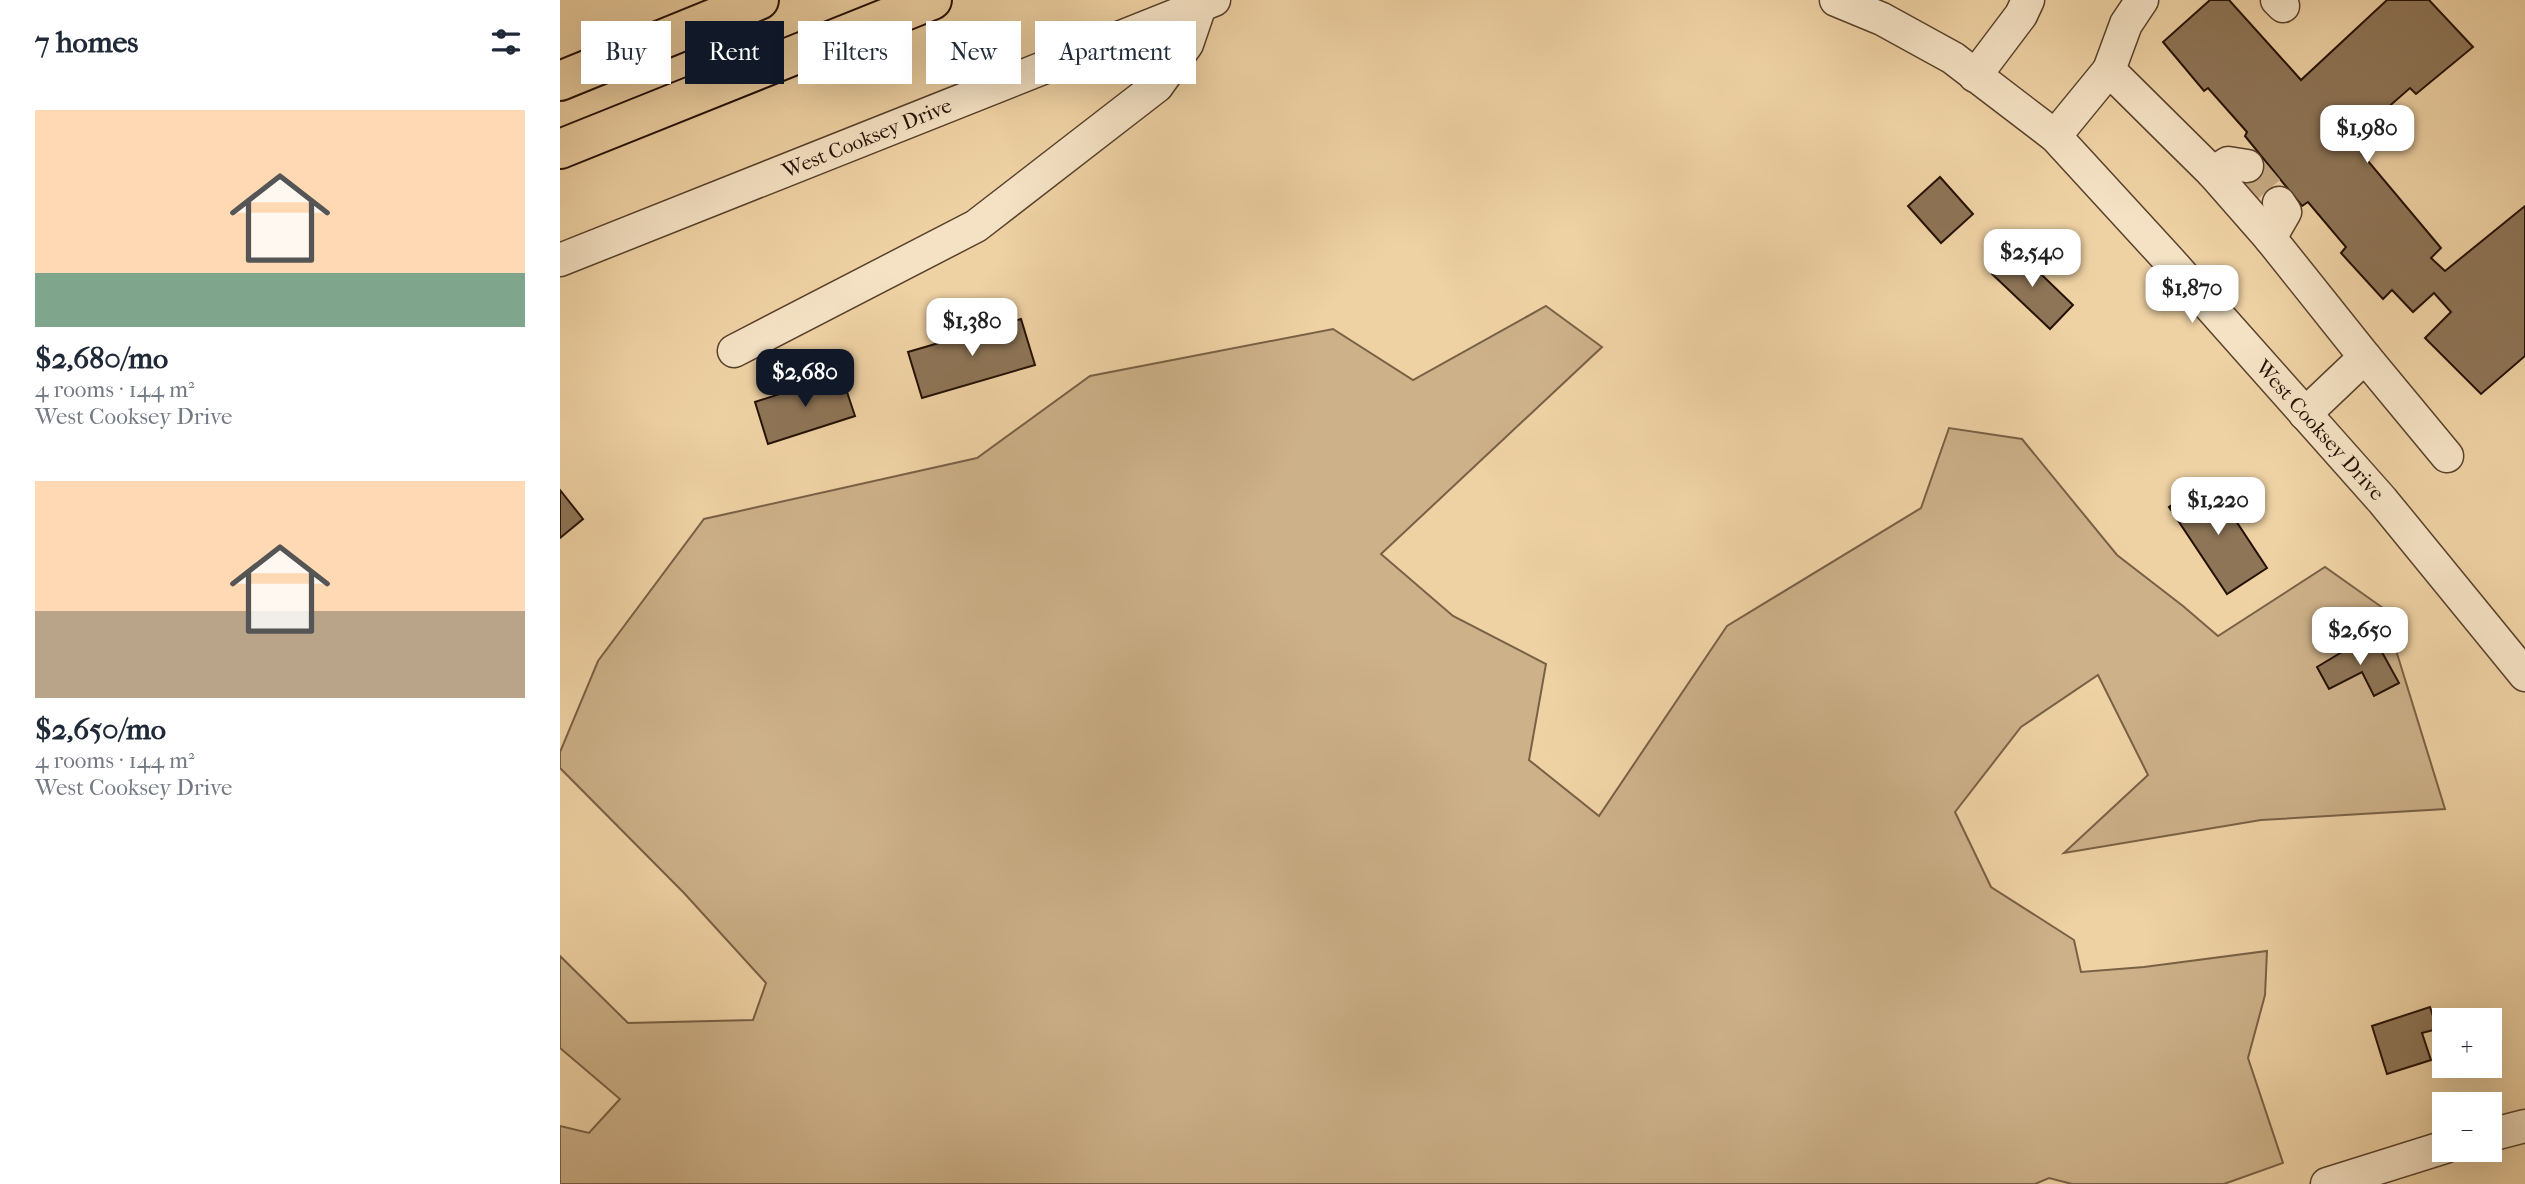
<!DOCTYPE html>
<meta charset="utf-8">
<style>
:root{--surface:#fff;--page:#f6f6f7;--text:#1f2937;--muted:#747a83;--accent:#111827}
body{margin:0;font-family:"IM FELL French Canon",serif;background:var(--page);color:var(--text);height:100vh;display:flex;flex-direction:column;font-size:26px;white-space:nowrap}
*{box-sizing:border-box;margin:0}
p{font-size:23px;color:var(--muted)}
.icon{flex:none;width:38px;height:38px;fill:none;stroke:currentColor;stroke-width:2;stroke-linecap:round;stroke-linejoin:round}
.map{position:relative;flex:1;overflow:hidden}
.panel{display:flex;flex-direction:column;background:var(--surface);width:560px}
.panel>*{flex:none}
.guide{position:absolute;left:21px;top:21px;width:665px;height:63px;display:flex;gap:14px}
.fabs{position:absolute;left:1872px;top:1008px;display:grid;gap:14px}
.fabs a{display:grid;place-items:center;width:70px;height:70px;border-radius:0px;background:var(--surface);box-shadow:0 7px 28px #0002;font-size:35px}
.price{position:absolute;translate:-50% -60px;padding:0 16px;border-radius:14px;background:#fff;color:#222;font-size:23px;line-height:46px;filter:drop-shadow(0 2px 4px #0008)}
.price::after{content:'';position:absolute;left:50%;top:42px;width:21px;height:16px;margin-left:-10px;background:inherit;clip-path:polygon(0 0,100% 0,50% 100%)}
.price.active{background:var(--accent);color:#fff}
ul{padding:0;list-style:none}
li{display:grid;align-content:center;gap:14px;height:371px;padding:0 35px}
li span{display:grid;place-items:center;height:217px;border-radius:0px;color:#555}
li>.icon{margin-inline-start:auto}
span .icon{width:126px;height:126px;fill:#fffc;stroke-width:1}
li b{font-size:30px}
h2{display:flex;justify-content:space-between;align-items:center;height:84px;padding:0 35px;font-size:30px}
.tag{padding:0 24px;border-radius:0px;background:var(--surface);box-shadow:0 7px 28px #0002;font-size:24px;line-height:63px}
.tag.active{background:var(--accent);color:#fff}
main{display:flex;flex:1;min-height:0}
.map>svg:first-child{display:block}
</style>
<main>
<section class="panel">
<h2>7 homes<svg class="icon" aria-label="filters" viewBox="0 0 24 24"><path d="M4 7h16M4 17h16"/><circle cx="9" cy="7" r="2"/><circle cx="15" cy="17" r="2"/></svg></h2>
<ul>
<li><span style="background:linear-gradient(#ffd9b3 75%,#7fa58c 0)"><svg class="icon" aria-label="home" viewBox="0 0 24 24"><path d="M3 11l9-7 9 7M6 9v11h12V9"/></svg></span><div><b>$2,680/mo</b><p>4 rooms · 144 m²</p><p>West Cooksey Drive</p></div></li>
<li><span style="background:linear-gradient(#ffd9b3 60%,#b9a48a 0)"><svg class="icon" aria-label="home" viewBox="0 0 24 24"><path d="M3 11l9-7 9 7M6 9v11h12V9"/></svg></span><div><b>$2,650/mo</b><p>4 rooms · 144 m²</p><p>West Cooksey Drive</p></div></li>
</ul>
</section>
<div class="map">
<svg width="1965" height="1184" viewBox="0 0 1965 1184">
<rect width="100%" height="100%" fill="#efd2a4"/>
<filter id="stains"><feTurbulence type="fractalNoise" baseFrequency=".00286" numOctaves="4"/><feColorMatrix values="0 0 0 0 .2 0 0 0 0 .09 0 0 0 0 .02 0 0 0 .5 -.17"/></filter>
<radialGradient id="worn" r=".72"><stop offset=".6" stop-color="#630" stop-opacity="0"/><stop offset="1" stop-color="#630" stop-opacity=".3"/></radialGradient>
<!-- green -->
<polygon fill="#cdb189" stroke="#796146" stroke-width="2" points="986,306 1042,347 821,554 893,616 986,664 969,760 1039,816 1167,626 1361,508 1389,428 1462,439 1557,555 1623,606 1658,636 1765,567 1823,608 1885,809 1701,820 1504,853 1588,775 1538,675 1461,727 1395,812 1431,887 1514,940 1521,972 1584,967 1707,951 1705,995 1688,1058 1723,1163 1664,1184 1512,1184 1489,1178 1475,1184 0,1184 0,1126 29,1133 60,1099 0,1048 0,956 68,1023 193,1020 206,983 124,893 0,768 0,752 38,661 144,519 417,458 530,376 773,329 853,380"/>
<!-- building -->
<g fill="#8e7557" stroke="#251104" stroke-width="2">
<polygon points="1650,0 1669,0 1741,80 1827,0 1869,0 1913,47 1856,94 1850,88 1802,130 1814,144 1802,154 1881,248 1871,258 1885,271 1965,206 1965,356 1921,394 1865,338 1891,312 1874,293 1853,312 1832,290 1823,299 1781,253 1786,247 1748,202 1742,206 1685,136 1687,132 1648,88 1644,91 1603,42"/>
<polygon points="1380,177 1413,214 1381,243 1348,206"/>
<polygon points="1455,249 1513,305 1490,329 1432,274"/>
<polygon points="461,319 475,365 362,398 348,352"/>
<polygon points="281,374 295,416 208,444 195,402"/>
<polygon points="1649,480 1707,568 1667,594 1609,507"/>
<polygon points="0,490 23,519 0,538"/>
<polygon points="1812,634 1839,683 1814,696 1802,672 1769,689 1757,667"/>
<polygon points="1870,1007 1877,1029 1862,1033 1871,1060 1827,1074 1812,1026"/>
</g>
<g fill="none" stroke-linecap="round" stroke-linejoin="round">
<!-- minor-tunnel -->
<polyline stroke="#c7ab84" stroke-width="32" stroke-dasharray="32 16" stroke-linecap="butt" points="1687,166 1719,203"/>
<defs>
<g id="minor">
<polyline points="1276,0 1322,19 1393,58 1495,136 1607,258 1822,500 1965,675"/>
<polyline points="1717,0 1723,6"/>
<polyline points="1549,70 1566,24 1582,0"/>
<polyline points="1415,76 1461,15 1468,0"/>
<polyline points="1495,136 1549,70 1653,173 1710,238 1805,357 1745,414"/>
<polyline points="1653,173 1668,163 1687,166"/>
<polyline points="1710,238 1725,212 1719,203"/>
<polyline points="0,260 654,0"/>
<polyline points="174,351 416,226 597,86 627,44 640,6"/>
<polyline points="1805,357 1887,456"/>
<polyline points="1930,1135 1965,1126"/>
<polyline points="1767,1184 1885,1147"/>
</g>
<g id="highway">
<polyline points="0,81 199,0"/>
<polyline points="0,149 372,0"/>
</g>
</defs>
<!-- minor casing -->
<use href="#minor" stroke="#58412c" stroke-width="35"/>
<!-- highway casing -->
<use href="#highway" stroke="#251104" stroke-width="42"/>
<!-- minor -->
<use href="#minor" stroke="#f5e2c4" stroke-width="32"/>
<!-- highway -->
<use href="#highway" stroke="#efd2a4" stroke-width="38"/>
</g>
<g text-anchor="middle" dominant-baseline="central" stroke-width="5" stroke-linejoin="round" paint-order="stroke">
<!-- street labels -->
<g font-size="21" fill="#251104" stroke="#f5e2c4">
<text transform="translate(307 138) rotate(-22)">West Cooksey Drive</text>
<text transform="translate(1760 430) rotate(48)">West Cooksey Drive</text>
</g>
</g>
<rect width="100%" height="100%" filter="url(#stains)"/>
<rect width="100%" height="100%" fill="url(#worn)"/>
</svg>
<div class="fabs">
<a>+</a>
<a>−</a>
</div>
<b class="price" style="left:1807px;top:165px">$1,980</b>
<b class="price" style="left:1472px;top:289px">$2,540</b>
<b class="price" style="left:1632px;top:325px">$1,870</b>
<b class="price" style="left:412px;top:358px">$1,380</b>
<b class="price active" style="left:245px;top:409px">$2,680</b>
<b class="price" style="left:1658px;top:537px">$1,220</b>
<b class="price" style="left:1800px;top:667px">$2,650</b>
<div class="guide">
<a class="tag">Buy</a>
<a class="tag active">Rent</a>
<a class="tag">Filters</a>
<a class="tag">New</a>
<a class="tag">Apartment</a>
</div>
</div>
</main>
